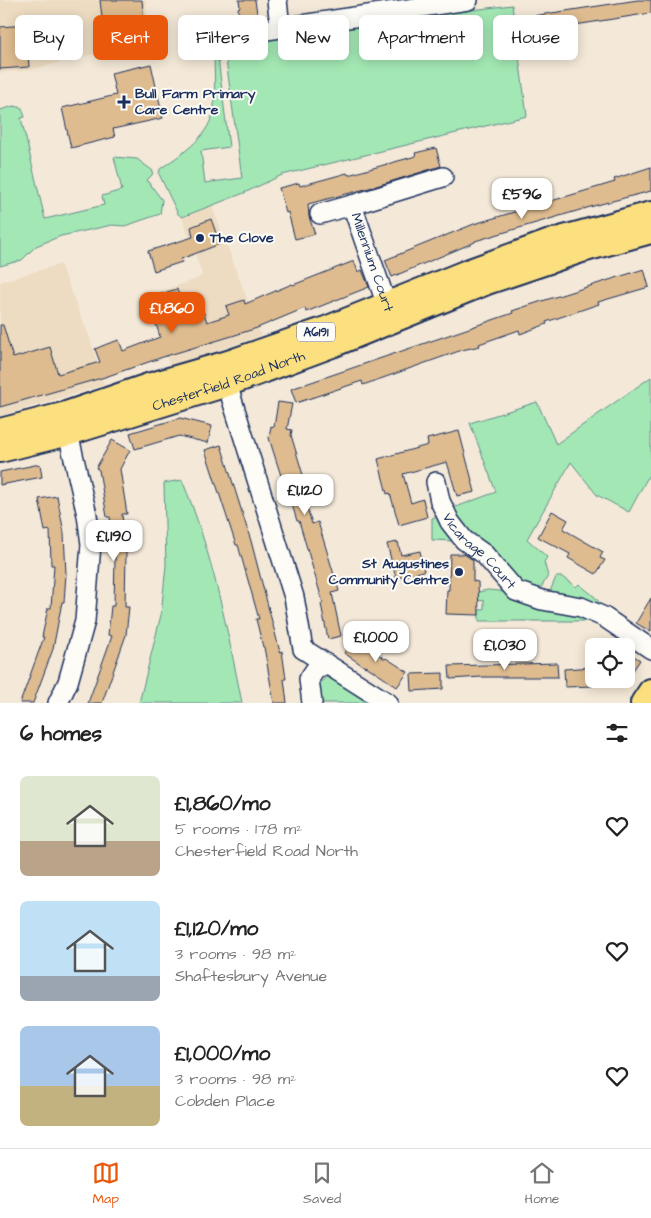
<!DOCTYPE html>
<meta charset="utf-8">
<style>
:root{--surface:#fff;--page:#f6f6f6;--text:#222;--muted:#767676;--line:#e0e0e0;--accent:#ea580c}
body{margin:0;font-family:"Architects Daughter",sans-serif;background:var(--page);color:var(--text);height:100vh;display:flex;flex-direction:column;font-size:19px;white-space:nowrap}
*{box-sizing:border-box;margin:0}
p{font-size:16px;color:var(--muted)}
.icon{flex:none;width:28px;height:28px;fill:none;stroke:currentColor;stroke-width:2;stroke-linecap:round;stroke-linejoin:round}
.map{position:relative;height:703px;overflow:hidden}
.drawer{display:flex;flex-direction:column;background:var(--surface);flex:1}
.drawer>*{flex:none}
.banner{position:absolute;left:15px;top:15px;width:621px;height:45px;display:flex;gap:10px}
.tools{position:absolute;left:585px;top:638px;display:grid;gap:10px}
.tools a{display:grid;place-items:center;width:50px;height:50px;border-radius:8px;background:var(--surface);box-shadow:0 2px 12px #0003;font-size:25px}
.price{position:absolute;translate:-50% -42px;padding:0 11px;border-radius:10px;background:#fff;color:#222;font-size:16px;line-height:32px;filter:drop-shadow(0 1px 2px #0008)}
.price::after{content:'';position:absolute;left:50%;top:30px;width:15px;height:11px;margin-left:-8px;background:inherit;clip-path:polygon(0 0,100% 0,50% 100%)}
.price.selected{background:var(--accent);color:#fff}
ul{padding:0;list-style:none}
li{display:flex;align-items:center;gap:15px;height:125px;padding:0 20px}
li span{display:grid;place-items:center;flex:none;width:140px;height:100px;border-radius:8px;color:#555}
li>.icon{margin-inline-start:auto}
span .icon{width:60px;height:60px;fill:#fffc;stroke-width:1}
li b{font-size:21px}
h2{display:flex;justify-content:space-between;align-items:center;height:60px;padding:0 20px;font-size:21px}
.tag{padding:0 18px;border-radius:8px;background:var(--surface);box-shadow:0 2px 12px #0003;font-size:18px;line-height:45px}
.tag.selected{background:var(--accent);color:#fff}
.tab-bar{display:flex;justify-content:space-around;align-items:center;height:70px;border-top:1px solid var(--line);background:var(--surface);font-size:14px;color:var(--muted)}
.tab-bar a{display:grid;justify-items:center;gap:2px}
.tab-bar .selected{color:var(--accent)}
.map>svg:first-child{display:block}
</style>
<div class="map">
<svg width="651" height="703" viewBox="0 0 651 703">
<rect width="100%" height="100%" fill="#f4e9d8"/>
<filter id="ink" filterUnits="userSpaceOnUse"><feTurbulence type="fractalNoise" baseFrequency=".02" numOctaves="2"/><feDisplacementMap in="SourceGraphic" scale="10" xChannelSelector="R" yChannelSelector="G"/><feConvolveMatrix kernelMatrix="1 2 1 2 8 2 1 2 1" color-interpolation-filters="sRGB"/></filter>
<g filter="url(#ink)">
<!-- built -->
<g fill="#eddcc2">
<polygon points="0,0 146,0 149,40 30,70 0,73"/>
<polygon points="212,206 261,336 170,367 147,296 199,278 202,274 182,217"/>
<polygon points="60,264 90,338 104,385 0,416 0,282"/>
</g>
<!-- green -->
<g fill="#a3e8b4" stroke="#5f8c89">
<path d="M512 5 527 116 282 175 244 193 182 217 178 214 159 174 160 169C181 154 206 140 213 113 216 100 214 68 214 53L217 50 229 147 201 151 205 183 242 178 224 45 273 35Z"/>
<polygon points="14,106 22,108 25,117 21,118 45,219 104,205 102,196 122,190 114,157 137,159 153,171 152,175 147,180 162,200 160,214 125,226 112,225 61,236 36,246 22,260 0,266 0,110"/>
<polygon points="651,377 651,471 629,512 597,495 571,462 527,539 547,557 544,562 548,576 539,591 527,590 498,556 490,548 478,541 448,510 496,492 470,423 537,402 556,444"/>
<path d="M182 480C212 551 227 628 242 703H139L161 615 166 565 164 483Z"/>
<polygon points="443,515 453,541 432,540 432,518"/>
<polygon points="556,577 562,577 576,587 579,584 595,597 603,607 552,596 551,589"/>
<polygon points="488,590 499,591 600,621 479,621 479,610 484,609 484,601 478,600 478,592"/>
<polygon points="330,674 376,703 321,703 319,684"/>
</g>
<!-- building -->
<g fill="#debc90" stroke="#1b2f5e">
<polygon points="100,0 142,0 144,22 103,26"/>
<polygon points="239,0 255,0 258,20 240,22 238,8 240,7"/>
<polygon points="638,0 651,0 651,13 537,31 537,33 522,36 519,18"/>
<polygon points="26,25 29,67 0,69 0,27"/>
<polygon points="151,64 163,118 113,129 115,137 71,148 62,108 116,95 111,73"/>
<polygon points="436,148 441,166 373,187 308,204 309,217 315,234 295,239 288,212 286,213 279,188 299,183 300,186 347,173 348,175 416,156 415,153"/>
<polygon points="651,167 651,191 597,205 475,241 475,242 392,277 385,260 474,224 615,182 614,179"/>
<polygon points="211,219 220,244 181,259 182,262 154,271 148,251 193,237 191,227"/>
<polygon points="354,261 358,272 362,270 369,287 306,312 305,308 257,328 232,336 166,356 105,377 0,407 0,325 3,325 13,358 50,347 58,374 100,362 95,349 107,344 119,340 123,351 160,337 149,300 161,296 160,294 177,289 184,313 202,308 207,322 229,315 226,306 244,300 245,304 292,284 293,285"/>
<polygon points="644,269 649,287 598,302 599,304 546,322 547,324 520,334 519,330 479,344 480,346 462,350 363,385 362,381 296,403 291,389 513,313 512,311 539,302"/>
<polygon points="278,402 292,404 287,429 292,430 291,435 303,475 298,477 312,524 318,522 339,591 332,593 341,636 328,639 321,604 323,603 299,521 297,521 285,481 283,482 269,438 271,426 274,427"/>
<polygon points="180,418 212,426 208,443 179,436 135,449 130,433"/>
<polygon points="459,431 475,492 457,496 447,462 403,474 411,503 423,499 427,517 399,525 390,493 387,494 378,459 428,445 427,439"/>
<polygon points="112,440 130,450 120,469 127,514 122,514 126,552 125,607 129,607 126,635 102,703 88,703 112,636 108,635 111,606 114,606 115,557 110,517 107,517 99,470 96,468"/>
<polygon points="221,445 251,541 280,652 282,651 286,679 284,679 287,703 274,703 264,647 263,647 256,619 259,619 238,545 236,545 205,450"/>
<polygon points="40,464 42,477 0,485 0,472"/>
<polygon points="57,496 64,533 66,574 64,602 62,602 53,649 33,703 20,703 44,637 42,637 48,608 51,608 54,565 51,565 50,530 45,531 39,499"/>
<polygon points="552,511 568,520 563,529 603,552 600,558 605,560 596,574 568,558 570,554 538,537"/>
<polygon points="398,542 401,555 420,551 424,571 396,578 387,544"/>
<polygon points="450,554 464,554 473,560 473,581 478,582 479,615 446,614 447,590 449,590"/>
<polygon points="651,598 651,632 636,623"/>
<polygon points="354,638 385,659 386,658 408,672 397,687 366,666 365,667 344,653"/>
<polygon points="626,651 640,660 626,681"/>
<polygon points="557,663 558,677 482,677 450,679 449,666"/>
<polygon points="594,667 594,686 565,687 564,669"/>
<polygon points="443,673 443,689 412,691 411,674"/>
</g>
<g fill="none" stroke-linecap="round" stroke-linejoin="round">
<defs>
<g id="minor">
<polyline points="277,0 280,27"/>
<polyline points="220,37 468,0"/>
<polyline points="352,205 443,177"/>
<path id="s1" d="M320 214 352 205 391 317"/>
<polyline points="228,370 227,384 294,597 303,649 388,703"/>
<path id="s2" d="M436 482 440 501 450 522 464 540 484 554 516 591 542 600 581 607 604 617 651 649"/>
<polyline points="58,703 68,682 85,621 91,544 87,515 65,420"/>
<polyline points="312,703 309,679 315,670 326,664"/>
</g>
<g id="major">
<polyline points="0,431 63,415 148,386 228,363 326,329 470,271 553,241 651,214"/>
<path id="s3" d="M0 450 69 433 227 384 332 345 487 282 582 250 651 231"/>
<polyline points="643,703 651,691"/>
</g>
</defs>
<!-- minor casing -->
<use href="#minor" stroke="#1b2f5e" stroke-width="22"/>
<!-- major casing -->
<use href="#major" stroke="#1b2f5e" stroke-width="28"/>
<!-- minor -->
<use href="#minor" stroke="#fdfcf7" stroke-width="19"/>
<!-- major -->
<use href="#major" stroke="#fce080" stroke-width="24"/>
</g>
</g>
<!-- markers -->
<g fill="#1b2f5e" stroke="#fdfcf7" stroke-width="2">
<path d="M121.5 94.5h5v5h5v5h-5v5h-5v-5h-5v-5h5z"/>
<circle cx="200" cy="238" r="5"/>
<circle cx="459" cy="572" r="5"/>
</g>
<g text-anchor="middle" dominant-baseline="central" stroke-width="4" stroke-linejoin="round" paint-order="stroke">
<!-- shield labels -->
<rect fill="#fdfcf7" stroke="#5f6c8c" stroke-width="1" x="297" y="322.5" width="38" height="19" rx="4"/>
<g font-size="12" font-weight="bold" fill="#1b2f5e">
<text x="316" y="332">A6191</text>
</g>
<!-- poi labels -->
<g font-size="14" font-weight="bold" fill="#1b2f5e" stroke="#fdfcf7" text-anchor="start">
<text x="135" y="94">Bull Farm Primary<tspan x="135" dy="16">Care Centre</tspan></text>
<text x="210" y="238">The Clove</text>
<text x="449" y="564" text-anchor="end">St Augustines<tspan x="449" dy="16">Community Centre</tspan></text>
</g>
<!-- street labels -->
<g font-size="14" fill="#1b2f5e" stroke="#fdfcf7">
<text stroke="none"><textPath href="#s1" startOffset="94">Millennium Court</textPath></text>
<text stroke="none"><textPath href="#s3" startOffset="239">Chesterfield Road North</textPath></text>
<text stroke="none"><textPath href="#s2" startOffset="84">Vicarage Court</textPath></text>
</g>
</g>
</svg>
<div class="tools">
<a><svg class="icon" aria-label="locate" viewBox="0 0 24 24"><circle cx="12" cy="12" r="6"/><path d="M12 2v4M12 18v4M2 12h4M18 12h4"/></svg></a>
</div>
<b class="price" style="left:522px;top:220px">£596</b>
<b class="price selected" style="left:172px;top:334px">£1,860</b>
<b class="price" style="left:305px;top:516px">£1,120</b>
<b class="price" style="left:114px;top:562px">£1,190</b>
<b class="price" style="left:376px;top:663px">£1,000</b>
<b class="price" style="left:505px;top:671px">£1,030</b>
<div class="banner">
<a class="tag">Buy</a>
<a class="tag selected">Rent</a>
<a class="tag">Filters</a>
<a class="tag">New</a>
<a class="tag">Apartment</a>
<a class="tag">House</a>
</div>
</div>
<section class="drawer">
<h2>6 homes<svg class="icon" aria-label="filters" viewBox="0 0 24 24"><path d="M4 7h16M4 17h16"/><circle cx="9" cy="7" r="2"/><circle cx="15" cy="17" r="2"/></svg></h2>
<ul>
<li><span style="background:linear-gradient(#dfe7d0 65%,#b9a48a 0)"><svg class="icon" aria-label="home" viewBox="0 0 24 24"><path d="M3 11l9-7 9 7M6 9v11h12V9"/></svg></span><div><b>£1,860/mo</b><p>5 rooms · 178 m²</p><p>Chesterfield Road North</p></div><svg class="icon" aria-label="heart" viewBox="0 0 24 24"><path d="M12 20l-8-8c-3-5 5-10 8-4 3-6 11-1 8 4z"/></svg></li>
<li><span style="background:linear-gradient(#bfe0f5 75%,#9aa5b1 0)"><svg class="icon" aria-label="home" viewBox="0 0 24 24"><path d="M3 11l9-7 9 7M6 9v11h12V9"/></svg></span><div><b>£1,120/mo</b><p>3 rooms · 98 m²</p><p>Shaftesbury Avenue</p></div><svg class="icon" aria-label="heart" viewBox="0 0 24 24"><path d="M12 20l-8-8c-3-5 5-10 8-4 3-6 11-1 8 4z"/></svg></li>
<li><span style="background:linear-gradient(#a9c7e8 60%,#c2b280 0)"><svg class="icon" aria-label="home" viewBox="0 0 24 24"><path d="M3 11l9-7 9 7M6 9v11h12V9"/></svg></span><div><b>£1,000/mo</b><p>3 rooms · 98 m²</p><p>Cobden Place</p></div><svg class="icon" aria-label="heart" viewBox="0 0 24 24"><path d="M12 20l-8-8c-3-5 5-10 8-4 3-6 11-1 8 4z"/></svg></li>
</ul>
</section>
<nav class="tab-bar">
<a class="selected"><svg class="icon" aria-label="map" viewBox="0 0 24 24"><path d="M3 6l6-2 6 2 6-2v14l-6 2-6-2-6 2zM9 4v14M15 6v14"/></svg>Map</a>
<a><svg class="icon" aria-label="saved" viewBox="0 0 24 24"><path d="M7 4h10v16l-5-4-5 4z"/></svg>Saved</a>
<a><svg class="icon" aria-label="home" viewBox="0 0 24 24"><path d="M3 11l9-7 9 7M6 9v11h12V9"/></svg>Home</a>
</nav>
